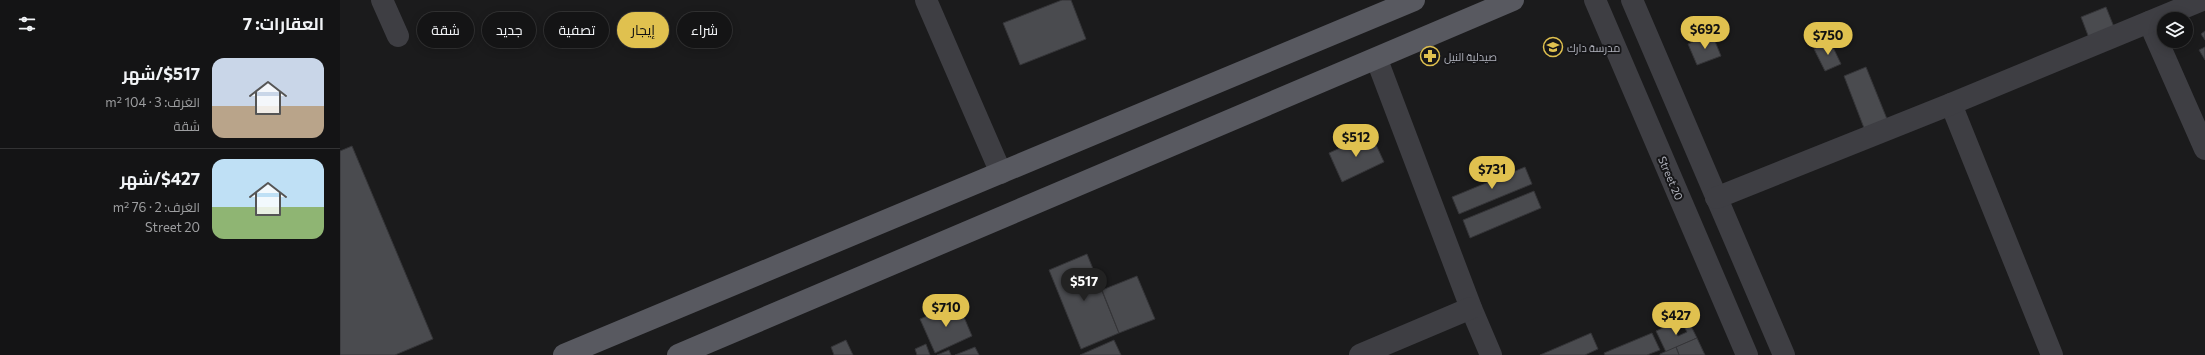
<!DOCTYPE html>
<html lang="ar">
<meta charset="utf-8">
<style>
:root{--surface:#141415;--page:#1d1d1e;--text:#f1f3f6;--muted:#9d9ea0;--line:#333334;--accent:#e0c14f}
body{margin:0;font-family:Commissioner,Cairo,sans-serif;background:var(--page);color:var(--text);direction:rtl;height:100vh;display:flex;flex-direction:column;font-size:15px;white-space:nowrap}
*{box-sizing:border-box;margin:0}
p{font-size:13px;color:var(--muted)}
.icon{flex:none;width:22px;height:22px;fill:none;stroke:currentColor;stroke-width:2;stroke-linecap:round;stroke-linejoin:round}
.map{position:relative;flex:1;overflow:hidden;direction:ltr}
.drawer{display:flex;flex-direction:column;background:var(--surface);width:340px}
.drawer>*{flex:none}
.banner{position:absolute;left:12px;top:12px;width:380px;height:36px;direction:rtl;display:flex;gap:8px}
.tools{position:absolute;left:1817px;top:12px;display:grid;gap:8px}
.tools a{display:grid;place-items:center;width:36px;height:36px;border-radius:50%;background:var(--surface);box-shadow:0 2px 10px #0003,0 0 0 1px var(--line);font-size:20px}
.price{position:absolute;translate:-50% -34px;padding:0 9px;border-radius:14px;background:var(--accent);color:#111;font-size:13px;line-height:26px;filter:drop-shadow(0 1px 2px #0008)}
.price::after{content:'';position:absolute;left:50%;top:24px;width:12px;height:9px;margin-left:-6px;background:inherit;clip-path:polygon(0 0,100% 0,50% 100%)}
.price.on{background:#222;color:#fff}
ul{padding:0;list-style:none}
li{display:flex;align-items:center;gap:12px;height:100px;padding:0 16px}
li+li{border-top:1px solid var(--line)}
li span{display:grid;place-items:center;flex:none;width:112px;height:80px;border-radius:12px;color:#555}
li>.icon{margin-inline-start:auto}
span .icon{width:48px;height:48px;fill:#fffc;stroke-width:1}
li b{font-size:17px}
h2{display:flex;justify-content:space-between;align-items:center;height:48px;padding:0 16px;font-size:17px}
.tag{padding:0 14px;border-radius:18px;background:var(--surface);box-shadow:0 2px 10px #0003,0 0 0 1px var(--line);font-size:14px;line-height:36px}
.tag.on{background:var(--accent);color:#111}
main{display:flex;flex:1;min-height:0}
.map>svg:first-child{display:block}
</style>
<main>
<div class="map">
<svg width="1865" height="355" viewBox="0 0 1865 355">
<rect width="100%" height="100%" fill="#1b1b1c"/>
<!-- building -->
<g fill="#4a4b4f" stroke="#353538">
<polygon points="722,0 731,0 746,39 680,65 663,23"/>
<polygon points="1766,7 1774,27 1749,38 1741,17"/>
<polygon points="1865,31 1865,40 1861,34"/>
<polygon points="1372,34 1381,56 1357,65 1348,44"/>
<polygon points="1490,41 1501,64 1485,71 1474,49"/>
<polygon points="1865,47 1865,60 1859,50"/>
<polygon points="1526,67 1547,119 1524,128 1504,76"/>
<polygon points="1031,134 1044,162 1002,182 989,153"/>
<polygon points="12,146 93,339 55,355 0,355 0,151"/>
<polygon points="1185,167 1192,184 1119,214 1112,197"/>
<polygon points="1194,191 1201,208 1130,238 1123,220"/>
<polygon points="747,254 779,333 741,349 709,270"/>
<polygon points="797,276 815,319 779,333 762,290"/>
<polygon points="618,303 632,336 595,353 580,319"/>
<polygon points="1348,320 1357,338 1326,352 1316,331 1332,324 1338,336 1347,332 1342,323"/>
<polygon points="1251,333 1258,349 1245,355 1200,355"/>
<polygon points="1312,333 1320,350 1307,355 1265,355 1264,353"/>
<polygon points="1357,338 1365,355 1339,355 1336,347"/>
<polygon points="506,340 513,355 494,355 491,347"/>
<polygon points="774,340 781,355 740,355"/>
<polygon points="586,344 590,355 577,355 575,349"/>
<polygon points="635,347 639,355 615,355"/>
<polygon points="1336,347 1339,355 1320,355 1320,354"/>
<polygon points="609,350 611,355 597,355"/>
</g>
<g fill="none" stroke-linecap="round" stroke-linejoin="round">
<!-- minor -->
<g stroke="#3e3e43" stroke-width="22">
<polyline points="42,0 58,36"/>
<polyline points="586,0 661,173"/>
<polyline points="1255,0 1407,355"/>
<polyline points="1292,0 1444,355"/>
<polyline points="1809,22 1865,149"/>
<polyline points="1037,60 1131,308 1151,355"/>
<polyline points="1611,104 1712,355"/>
<polyline points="1376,198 1611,104 1862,0"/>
<polyline points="1020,355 1131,308"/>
</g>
<!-- major -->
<g stroke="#585960" stroke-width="22">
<polyline points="224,355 1074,0"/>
<polyline points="338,355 1173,0"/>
</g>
</g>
<!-- icons -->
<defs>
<symbol id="school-ring" viewBox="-11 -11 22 22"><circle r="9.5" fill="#161618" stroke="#e0c14f" stroke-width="1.5"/><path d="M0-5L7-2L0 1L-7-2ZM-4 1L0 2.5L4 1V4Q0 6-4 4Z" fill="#e0c14f"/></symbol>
<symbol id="pharmacy-ring" viewBox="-11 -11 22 22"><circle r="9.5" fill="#161618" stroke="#e0c14f" stroke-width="1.5"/><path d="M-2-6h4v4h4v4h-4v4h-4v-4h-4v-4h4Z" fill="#e0c14f"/></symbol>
</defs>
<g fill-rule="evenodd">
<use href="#school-ring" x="1202" y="36" width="22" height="22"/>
<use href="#pharmacy-ring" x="1079" y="45" width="22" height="22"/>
</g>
<g text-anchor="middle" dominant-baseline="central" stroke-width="4" stroke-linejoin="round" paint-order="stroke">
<!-- poi labels -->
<g font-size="11" fill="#afb1bb" stroke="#161618" text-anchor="start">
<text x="1227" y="47">مدرسة دارك</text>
<text x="1104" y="56">صيدلية النيل</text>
</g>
<!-- street labels -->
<g font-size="11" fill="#afb1bb" stroke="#161618">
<text transform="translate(1331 178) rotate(67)">Street 20</text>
</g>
</g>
</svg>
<div class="tools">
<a><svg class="icon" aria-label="layers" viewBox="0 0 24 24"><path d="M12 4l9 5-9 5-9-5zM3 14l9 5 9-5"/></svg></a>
</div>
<b class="price" style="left:1365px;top:50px">$692</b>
<b class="price" style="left:1488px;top:56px">$750</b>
<b class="price" style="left:1016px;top:158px">$512</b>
<b class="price" style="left:1152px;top:190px">$731</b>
<b class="price on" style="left:744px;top:302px">$517</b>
<b class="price" style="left:606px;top:328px">$710</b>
<b class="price" style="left:1336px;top:336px">$427</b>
<div class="banner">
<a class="tag">شراء</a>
<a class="tag on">إيجار</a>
<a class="tag">تصفية</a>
<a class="tag">جديد</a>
<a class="tag">شقة</a>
</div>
</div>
<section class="drawer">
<h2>العقارات: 7<svg class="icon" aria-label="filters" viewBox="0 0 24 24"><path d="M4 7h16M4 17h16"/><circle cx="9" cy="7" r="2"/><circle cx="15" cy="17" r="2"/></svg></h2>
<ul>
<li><span style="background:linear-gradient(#c9d6e8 60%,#b9a48a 0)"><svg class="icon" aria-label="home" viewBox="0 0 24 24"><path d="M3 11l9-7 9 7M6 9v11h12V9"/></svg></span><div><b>$517/شهر</b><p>الغرف: 3 · 104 m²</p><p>شقة</p></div></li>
<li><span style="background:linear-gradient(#bfe0f5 60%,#8fb573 0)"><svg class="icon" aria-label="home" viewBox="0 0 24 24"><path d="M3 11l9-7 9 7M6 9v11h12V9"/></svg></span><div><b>$427/شهر</b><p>الغرف: 2 · 76 m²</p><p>Street 20</p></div></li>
</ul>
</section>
</main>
